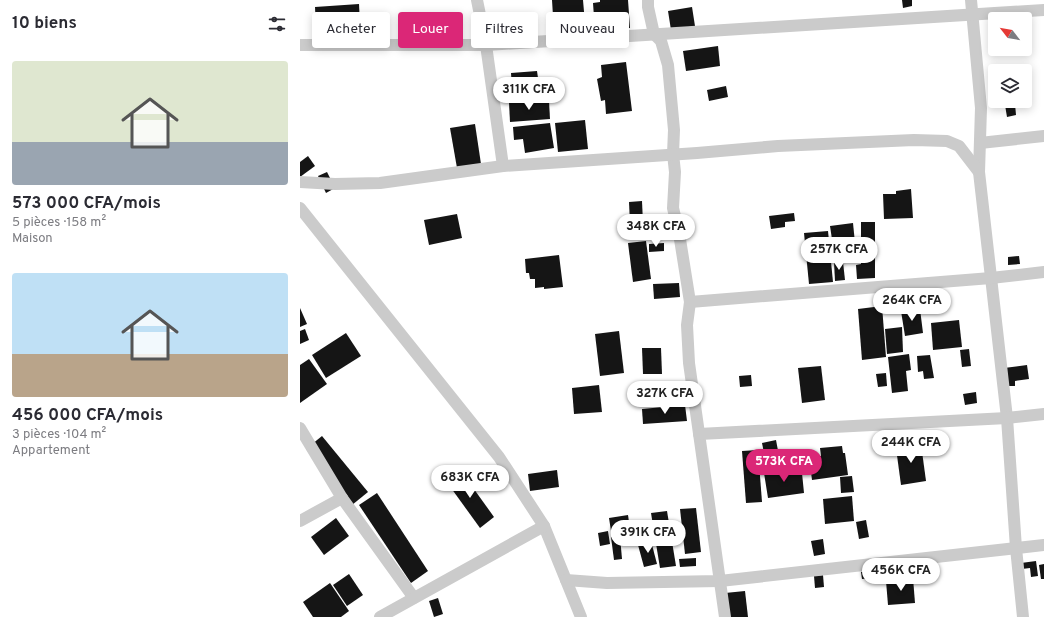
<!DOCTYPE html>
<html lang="fr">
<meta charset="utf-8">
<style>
:root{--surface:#fff;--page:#f2f2f3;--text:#2b2b33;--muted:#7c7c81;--accent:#db2777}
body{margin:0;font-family:Overpass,sans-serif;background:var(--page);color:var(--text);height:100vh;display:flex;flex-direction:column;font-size:15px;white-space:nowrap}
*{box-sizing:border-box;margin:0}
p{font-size:13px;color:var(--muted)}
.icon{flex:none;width:22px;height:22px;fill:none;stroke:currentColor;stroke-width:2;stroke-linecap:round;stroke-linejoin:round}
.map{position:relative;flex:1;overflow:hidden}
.details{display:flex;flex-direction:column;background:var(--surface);width:300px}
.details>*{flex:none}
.hud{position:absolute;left:12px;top:12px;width:380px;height:36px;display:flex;gap:8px}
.needle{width:26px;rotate:301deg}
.controls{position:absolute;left:688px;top:12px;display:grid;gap:8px}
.controls a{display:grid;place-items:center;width:44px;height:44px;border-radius:4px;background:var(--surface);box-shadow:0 2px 10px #0003;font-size:20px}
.price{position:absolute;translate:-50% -34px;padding:0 9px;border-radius:14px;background:#fff;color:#222;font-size:13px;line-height:26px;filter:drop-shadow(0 1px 2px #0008)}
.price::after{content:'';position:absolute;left:50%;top:24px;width:12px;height:9px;margin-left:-6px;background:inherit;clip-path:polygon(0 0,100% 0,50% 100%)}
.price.on{background:var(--accent);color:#fff}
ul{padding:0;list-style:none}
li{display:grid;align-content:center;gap:8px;height:212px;padding:0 12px}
li span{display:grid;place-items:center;height:124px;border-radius:4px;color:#555}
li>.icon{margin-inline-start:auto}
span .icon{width:72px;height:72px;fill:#fffc;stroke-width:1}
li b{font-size:17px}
h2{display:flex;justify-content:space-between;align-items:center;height:48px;padding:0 12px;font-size:17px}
.chip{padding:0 14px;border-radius:4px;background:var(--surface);box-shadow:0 2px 10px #0003;font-size:14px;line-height:36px}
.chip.on{background:var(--accent);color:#fff}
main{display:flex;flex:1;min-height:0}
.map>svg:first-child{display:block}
</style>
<main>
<section class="details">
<h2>10 biens<svg class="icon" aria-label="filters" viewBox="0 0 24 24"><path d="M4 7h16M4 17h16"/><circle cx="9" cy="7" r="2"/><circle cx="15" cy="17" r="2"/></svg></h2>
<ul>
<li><span style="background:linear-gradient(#dfe7d0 65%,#9aa5b1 0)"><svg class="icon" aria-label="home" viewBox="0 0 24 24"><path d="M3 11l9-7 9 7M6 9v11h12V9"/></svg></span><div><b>573 000 CFA/mois</b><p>5 pièces · 158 m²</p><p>Maison</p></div></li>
<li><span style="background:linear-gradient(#bfe0f5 65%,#b9a48a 0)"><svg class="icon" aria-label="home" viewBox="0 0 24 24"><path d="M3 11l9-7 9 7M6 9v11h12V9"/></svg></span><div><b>456 000 CFA/mois</b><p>3 pièces · 104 m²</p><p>Appartement</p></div></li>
</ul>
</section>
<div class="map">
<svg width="744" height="617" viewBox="0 0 744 617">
<rect width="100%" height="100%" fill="#fff"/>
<!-- building -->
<g fill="#151515">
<polygon points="252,0 283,0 286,35 270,37 269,31 254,32"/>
<polygon points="300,0 328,0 330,28 295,31 293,3 300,2"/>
<polygon points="602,0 612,0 612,6 603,8"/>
<polygon points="59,4 60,24 16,27 15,7"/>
<polygon points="392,7 395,26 371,30 368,11"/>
<polygon points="207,22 207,37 196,38 195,23"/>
<polygon points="418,46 420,66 386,71 383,51"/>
<polygon points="326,62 332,111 306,114 305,100 301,101 297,79 302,77 301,65"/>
<polygon points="237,71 239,85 244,85 245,96 220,98 219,87 212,88 211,73"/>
<polygon points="426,86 428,97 409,101 407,90"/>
<polygon points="249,101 250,119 210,122 209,103"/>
<polygon points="699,101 716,101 717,103 715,104 716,115 707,117 705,105 699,106"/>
<polygon points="285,120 288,149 258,152 255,123"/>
<polygon points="250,123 254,148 225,153 223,139 214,140 213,127"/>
<polygon points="175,124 181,164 157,168 150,128"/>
<polygon points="8,156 15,166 0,177 0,162"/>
<polygon points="27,172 35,188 26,193 18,176"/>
<polygon points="611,189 613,218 584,219 583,194 596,194 596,191"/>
<polygon points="342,201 343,223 330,224 329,202"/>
<polygon points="494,213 495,221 485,222 485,227 471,229 469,216"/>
<polygon points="157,214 162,238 129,245 124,220"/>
<polygon points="561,222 575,222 575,278 557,279 556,265 561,264"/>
<polygon points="553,223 555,243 533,246 530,226"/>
<polygon points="528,231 533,282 509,284 504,233"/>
<polygon points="346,241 351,279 333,282 328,243"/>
<polygon points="364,243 364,251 349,252 349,244"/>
<polygon points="259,255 263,287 244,289 244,287 235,288 235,279 230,279 229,273 226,273 225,259"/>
<polygon points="719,256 720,264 708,265 708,257"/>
<polygon points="534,262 543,262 545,280 535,281"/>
<polygon points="379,283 380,297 354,299 353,284"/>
<polygon points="582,306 586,357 562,360 558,309"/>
<polygon points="0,308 7,324 0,327"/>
<polygon points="620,309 623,333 605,336 601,311"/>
<polygon points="659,320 662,347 633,350 631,323"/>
<polygon points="602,327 603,352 587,354 585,329"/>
<polygon points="5,329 9,340 0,344 0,331"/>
<polygon points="319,331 324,373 300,376 295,334"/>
<polygon points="46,333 61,356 26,378 12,355"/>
<polygon points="342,348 361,348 362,374 343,374"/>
<polygon points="669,349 671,366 662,367 660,350"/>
<polygon points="609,354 611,370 606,371 608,391 592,393 588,357"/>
<polygon points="630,355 634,378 624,379 623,371 618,372 617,356"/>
<polygon points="9,359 27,384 0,403 0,365"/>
<polygon points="727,365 729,379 715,381 715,386 705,386 704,368"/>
<polygon points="521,366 525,400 502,403 498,368"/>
<polygon points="586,373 587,386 578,387 576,374"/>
<polygon points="451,375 452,386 440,387 439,376"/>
<polygon points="342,382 359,382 359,399 343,399"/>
<polygon points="299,385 302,412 274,414 272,388"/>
<polygon points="676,392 677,403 665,405 663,394"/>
<polygon points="385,405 387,421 343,424 342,409"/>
<polygon points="22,436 68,492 52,505 6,449"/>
<polygon points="476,440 480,461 466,463 462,443"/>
<polygon points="621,444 626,481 601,485 596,448"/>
<polygon points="542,446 543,453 545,453 548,475 512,480 509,457 521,456 520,448"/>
<polygon points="458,450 462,502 446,503 442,451"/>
<polygon points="492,466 493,474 502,473 504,493 468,498 464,473 472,472 471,469"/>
<polygon points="257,470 259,487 230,491 228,474"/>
<polygon points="161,471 194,517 180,528 146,481"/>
<polygon points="552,476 554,492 541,493 540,477"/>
<polygon points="77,493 128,571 111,583 59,505"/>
<polygon points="552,496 554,521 525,524 523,499"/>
<polygon points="396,508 401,552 385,554 380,509"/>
<polygon points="367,511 376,566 360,568 351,513"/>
<polygon points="328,515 330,529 311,531 309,518"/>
<polygon points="36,518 49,536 24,555 11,537"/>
<polygon points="566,520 569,537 559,539 556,522"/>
<polygon points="349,522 352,537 340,540 337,525"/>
<polygon points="308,531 310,544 300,546 298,533"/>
<polygon points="320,536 322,559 314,560 311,537"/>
<polygon points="523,539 525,554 514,556 511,541"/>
<polygon points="351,541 357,564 344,567 338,545"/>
<polygon points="396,558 396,566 380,567 379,559"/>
<polygon points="736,561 738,576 731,577 730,568 722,569 721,563"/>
<polygon points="744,564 744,579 741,579 739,565"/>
<polygon points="581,569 582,577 562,579 561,572"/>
<polygon points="49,574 63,595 47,606 33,585"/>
<polygon points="523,575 524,587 515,588 514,576"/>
<polygon points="613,578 615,603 588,605 586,581"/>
<polygon points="30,583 49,611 41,617 13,617 3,602"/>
<polygon points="445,591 448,617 427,617 425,593"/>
<polygon points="138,598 143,614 134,617 129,601"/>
</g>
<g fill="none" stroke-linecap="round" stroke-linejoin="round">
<!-- street -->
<g stroke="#cbcbcb" stroke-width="12">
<polyline points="177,0 186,45 203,166"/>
<polyline points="348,0 348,7 354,34 361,41 368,65 374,130 373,154 375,172 373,208 379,233 390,302 387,325 389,363 425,617"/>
<polyline points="671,0 681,108 679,172 707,418 716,548 723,617"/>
<polyline points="0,45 186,45 744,10"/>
<polyline points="680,143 744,136"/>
<polyline points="0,182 35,184 80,183 203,166 397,153 478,146 614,140 647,141 659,146 679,172"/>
<polyline points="0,208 199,457 244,526 281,617"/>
<polyline points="390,302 691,278 744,272"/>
<polyline points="0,428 42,498 114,598"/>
<polyline points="399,434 707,418 744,414"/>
<polyline points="0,521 42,498"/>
<polyline points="266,580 307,583 420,581 744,545"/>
<polyline points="80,617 244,526"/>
</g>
</g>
</svg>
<div class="controls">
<a><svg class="needle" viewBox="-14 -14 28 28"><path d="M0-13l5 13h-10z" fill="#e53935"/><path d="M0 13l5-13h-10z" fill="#7c7c81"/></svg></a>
<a><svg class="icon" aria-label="layers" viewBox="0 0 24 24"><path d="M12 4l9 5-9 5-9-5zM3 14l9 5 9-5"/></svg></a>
</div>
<b class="price" style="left:229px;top:111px">311K CFA</b>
<b class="price" style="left:356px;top:248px">348K CFA</b>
<b class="price" style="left:539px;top:271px">257K CFA</b>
<b class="price" style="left:612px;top:322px">264K CFA</b>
<b class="price" style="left:365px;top:415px">327K CFA</b>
<b class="price" style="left:611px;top:464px">244K CFA</b>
<b class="price on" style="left:484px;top:483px">573K CFA</b>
<b class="price" style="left:170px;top:499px">683K CFA</b>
<b class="price" style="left:348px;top:554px">391K CFA</b>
<b class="price" style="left:601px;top:592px">456K CFA</b>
<div class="hud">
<a class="chip">Acheter</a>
<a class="chip on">Louer</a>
<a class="chip">Filtres</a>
<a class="chip">Nouveau</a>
</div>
</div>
</main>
